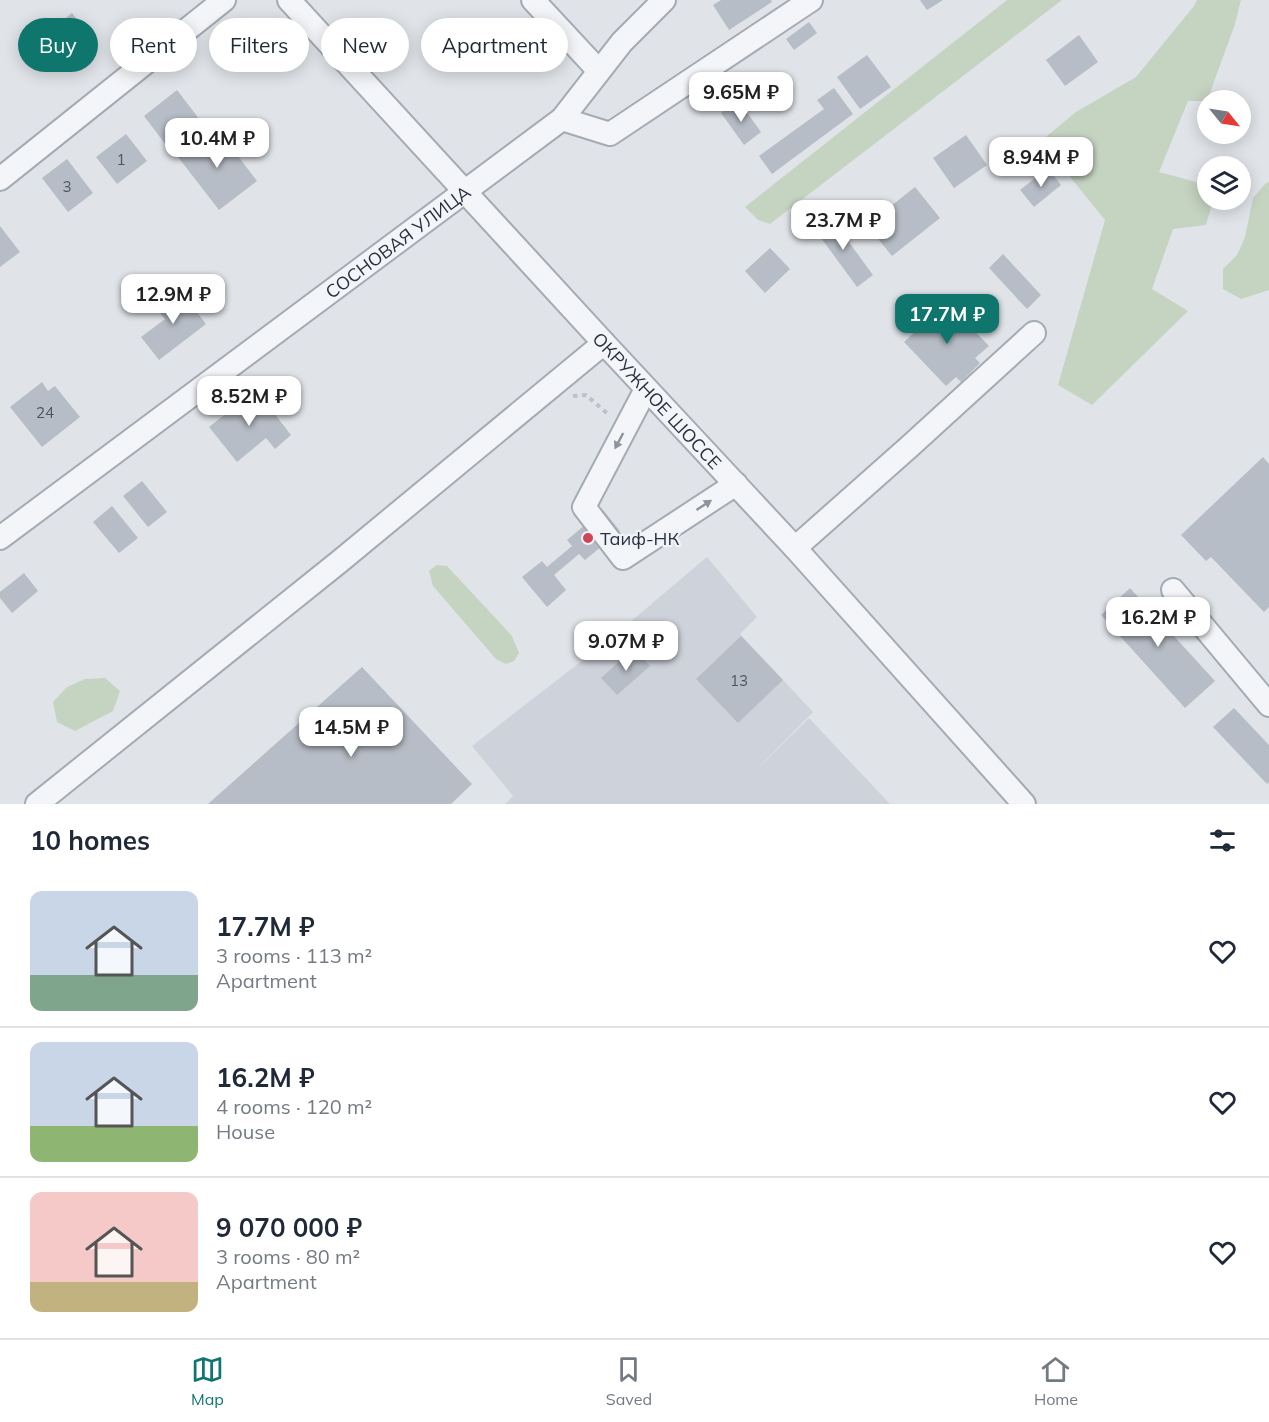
<!DOCTYPE html>
<meta charset="utf-8">
<style>
:root{--surface:#fff;--page:#f6f6f7;--text:#1f2937;--muted:#747a83;--line:#e0e1e3;--accent:#0f766e}
body{margin:0;font-family:Mulish,sans-serif;background:var(--page);color:var(--text);height:100vh;display:flex;flex-direction:column;font-size:22px;white-space:nowrap}
*{box-sizing:border-box;margin:0}
p{font-size:20px;color:var(--muted)}
.icon{flex:none;width:33px;height:33px;fill:none;stroke:currentColor;stroke-width:2;stroke-linecap:round;stroke-linejoin:round}
.map{position:relative;height:804px;overflow:hidden}
.side{display:flex;flex-direction:column;background:var(--surface);flex:1}
.side>*{flex:none}
.top-card{position:absolute;left:18px;top:18px;width:600px;height:54px;display:flex;gap:12px}
.needle{width:39px;rotate:120deg}
.tools{position:absolute;left:1197px;top:90px;display:grid;gap:12px}
.tools a{display:grid;place-items:center;width:54px;height:54px;border-radius:50%;background:var(--surface);box-shadow:0 3px 15px #0003;font-size:30px}
.price{position:absolute;translate:-50% -51px;padding:0 14px;border-radius:12px;background:#fff;color:#222;font-size:20px;line-height:39px;filter:drop-shadow(0 2px 3px #0008)}
.price::after{content:'';position:absolute;left:50%;top:36px;width:18px;height:14px;margin-left:-9px;background:inherit;clip-path:polygon(0 0,100% 0,50% 100%)}
.price.on{background:var(--accent);color:#fff}
ul{padding:0;list-style:none}
li{display:flex;align-items:center;gap:18px;height:150px;padding:0 30px}
li+li{border-top:2px solid var(--line)}
li span{display:grid;place-items:center;flex:none;width:168px;height:120px;border-radius:12px;color:#555}
li>.icon{margin-inline-start:auto}
span .icon{width:72px;height:72px;fill:#fffc;stroke-width:1}
li b{font-size:26px}
h2{display:flex;justify-content:space-between;align-items:center;height:72px;padding:0 30px;font-size:26px}
.pill{padding:0 21px;border-radius:27px;background:var(--surface);box-shadow:0 3px 15px #0003;font-size:21px;line-height:54px}
.pill.on{background:var(--accent);color:#fff}
.dock{display:flex;justify-content:space-around;align-items:center;height:84px;border-top:2px solid var(--line);background:var(--surface);font-size:16px;color:var(--muted)}
.dock a{display:grid;justify-items:center;gap:3px}
.dock .on{color:var(--accent)}
.map>svg:first-child{display:block}
</style>
<div class="map">
<svg width="1269" height="804" viewBox="0 0 1269 804">
<rect width="100%" height="100%" fill="#e0e4e9"/>
<!-- built -->
<polygon fill="#ced3db" points="707,557 757,617 740,634 813,712 747,779 809,718 890,804 505,804 513,796 472,746 610,639"/>
<!-- green -->
<g fill="#c5d3c1">
<polygon points="1007,0 1062,0 770,224 758,220 745,207"/>
<polygon points="1197,0 1241,0 1235,24 1207,101 1188,101 1159,172 1207,185 1208,200 1213,200 1206,225 1173,229 1152,289 1188,311 1092,405 1058,385 1105,220 1041,141 1076,112 1136,77 1194,6"/>
<polygon points="1269,182 1269,290 1241,299 1223,289 1223,269 1237,255 1245,237 1253,198 1266,183"/>
<polygon points="437,565 447,566 512,636 519,653 514,661 506,664 496,659 433,586 429,571"/>
<polygon points="105,678 120,691 113,711 75,731 57,722 53,702 67,687 85,679"/>
</g>
<!-- building -->
<g fill="#b7bdc6">
<polygon points="721,0 771,0 772,2 729,30 713,5"/>
<polygon points="920,0 943,0 927,10"/>
<polygon points="72,13 92,40 71,56 51,30"/>
<polygon points="809,22 817,33 794,50 786,39"/>
<polygon points="1079,35 1098,62 1065,86 1046,60"/>
<polygon points="867,55 891,87 860,109 837,77"/>
<polygon points="834,88 853,114 772,174 759,156 824,109 817,100"/>
<polygon points="177,90 200,120 166,145 144,116"/>
<polygon points="738,100 761,132 744,145 721,113"/>
<polygon points="216,127 257,181 219,210 178,157"/>
<polygon points="126,134 147,161 117,184 96,157"/>
<polygon points="966,135 987,165 954,188 933,158"/>
<polygon points="67,159 93,193 68,212 42,178"/>
<polygon points="1048,168 1061,185 1034,207 1020,190"/>
<polygon points="915,187 940,218 892,256 867,225"/>
<polygon points="829,215 873,275 857,287 813,227"/>
<polygon points="0,226 20,252 0,267"/>
<polygon points="770,248 790,269 765,293 745,271"/>
<polygon points="1003,254 1041,295 1027,309 989,268"/>
<polygon points="179,289 206,324 159,360 141,337 165,319 155,307"/>
<polygon points="947,302 989,346 975,358 980,363 961,382 956,377 946,386 904,342"/>
<polygon points="42,382 48,391 55,386 80,417 42,447 10,407"/>
<polygon points="256,390 291,435 275,449 266,438 237,462 209,427"/>
<polygon points="1263,457 1269,464 1269,607 1264,612 1211,557 1206,561 1181,535"/>
<polygon points="142,481 167,512 148,527 123,496"/>
<polygon points="112,506 138,538 119,553 93,522"/>
<polygon points="603,510 620,531 585,560 579,554 554,575 566,590 547,607 522,577 542,561 547,567 572,546 567,540"/>
<polygon points="24,573 38,591 12,613 0,598 0,592"/>
<polygon points="1130,588 1215,681 1185,708 1101,615"/>
<polygon points="741,636 783,680 738,723 696,679"/>
<polygon points="634,648 650,666 617,695 601,678"/>
<polygon points="362,667 472,784 451,804 208,804"/>
<polygon points="1234,708 1269,745 1269,782 1267,784 1213,727"/>
</g>
<g fill="none" stroke-linecap="round" stroke-linejoin="round">
<defs>
<g id="minor">
<path id="s1" d="M289 0 604 343 795 548 1024 804"/>
<polyline points="533,0 599,71"/>
<polyline points="562,119 622,42 664,0"/>
<polyline points="0,179 224,0"/>
<polyline points="646,389 584,507 623,558 736,484"/>
<path id="s2" d="M0 538 562 119 610 134 811 0"/>
<polyline points="795,548 909,447 1034,333"/>
<polyline points="1173,590 1269,705"/>
<polyline points="37,804 339,562 604,343"/>
</g>
</defs>
<!-- minor casing -->
<use href="#minor" stroke="#a5abb3" stroke-width="26"/>
<!-- path -->
<polyline stroke="#bec2c8" stroke-width="4" stroke-dasharray="4.5 4.5" stroke-linecap="butt" points="573,396 586,395 609,415"/>
<!-- minor -->
<use href="#minor" stroke="#f3f5f8" stroke-width="22"/>
</g>
<!-- one-way arrows -->
<defs><path id="oneway-solid" d="M-6-.8H1V-3.2L6.5 0L1 3.2V.8H-6Z" transform="scale(1.5)"/></defs>
<g fill="#8e939c">
<use href="#oneway-solid" transform="translate(619 441) rotate(118)"/>
<use href="#oneway-solid" transform="translate(704 505) rotate(-33)"/>
</g>
<!-- markers -->
<circle fill="#cf4456" stroke="#f0f3f7" stroke-width="2" cx="588" cy="538" r="6"/>
<g text-anchor="middle" dominant-baseline="central" stroke-width="4.5" stroke-linejoin="round" paint-order="stroke">
<!-- number labels -->
<g font-size="15" fill="#4c5462">
<text x="121" y="159">1</text>
<text x="67" y="186">3</text>
<text x="45" y="412">24</text>
<text x="739" y="680">13</text>
</g>
<!-- street labels -->
<g font-size="18" fill="#293141" stroke="#f0f3f7">
<text stroke="none"><textPath href="#s2" startOffset="496">СОСНОВАЯ УЛИЦА</textPath></text>
<text stroke="none"><textPath href="#s1" startOffset="544">ОКРУЖНОЕ ШОССЕ</textPath></text>
</g>
<!-- poi labels -->
<g font-size="18" fill="#293141" stroke="#f0f3f7" text-anchor="start">
<text x="600" y="538">Таиф-НК</text>
</g>
</g>
</svg>
<div class="tools">
<a><svg class="needle" viewBox="-14 -14 28 28"><path d="M0-13l5 13h-10z" fill="#e53935"/><path d="M0 13l5-13h-10z" fill="#747a83"/></svg></a>
<a><svg class="icon" aria-label="layers" viewBox="0 0 24 24"><path d="M12 4l9 5-9 5-9-5zM3 14l9 5 9-5"/></svg></a>
</div>
<b class="price" style="left:741px;top:123px">9.65M ₽</b>
<b class="price" style="left:217px;top:169px">10.4M ₽</b>
<b class="price" style="left:1041px;top:188px">8.94M ₽</b>
<b class="price" style="left:843px;top:251px">23.7M ₽</b>
<b class="price" style="left:173px;top:325px">12.9M ₽</b>
<b class="price on" style="left:947px;top:345px">17.7M ₽</b>
<b class="price" style="left:249px;top:427px">8.52M ₽</b>
<b class="price" style="left:1158px;top:648px">16.2M ₽</b>
<b class="price" style="left:626px;top:672px">9.07M ₽</b>
<b class="price" style="left:351px;top:758px">14.5M ₽</b>
<div class="top-card">
<a class="pill on">Buy</a>
<a class="pill">Rent</a>
<a class="pill">Filters</a>
<a class="pill">New</a>
<a class="pill">Apartment</a>
</div>
</div>
<section class="side">
<h2>10 homes<svg class="icon" aria-label="filters" viewBox="0 0 24 24"><path d="M4 7h16M4 17h16"/><circle cx="9" cy="7" r="2"/><circle cx="15" cy="17" r="2"/></svg></h2>
<ul>
<li><span style="background:linear-gradient(#c9d6e8 70%,#7fa58c 0)"><svg class="icon" aria-label="home" viewBox="0 0 24 24"><path d="M3 11l9-7 9 7M6 9v11h12V9"/></svg></span><div><b>17.7M ₽</b><p>3 rooms · 113 m²</p><p>Apartment</p></div><svg class="icon" aria-label="heart" viewBox="0 0 24 24"><path d="M12 20l-8-8c-3-5 5-10 8-4 3-6 11-1 8 4z"/></svg></li>
<li><span style="background:linear-gradient(#c9d6e8 70%,#8fb573 0)"><svg class="icon" aria-label="home" viewBox="0 0 24 24"><path d="M3 11l9-7 9 7M6 9v11h12V9"/></svg></span><div><b>16.2M ₽</b><p>4 rooms · 120 m²</p><p>House</p></div><svg class="icon" aria-label="heart" viewBox="0 0 24 24"><path d="M12 20l-8-8c-3-5 5-10 8-4 3-6 11-1 8 4z"/></svg></li>
<li><span style="background:linear-gradient(#f6c9c9 75%,#c2b280 0)"><svg class="icon" aria-label="home" viewBox="0 0 24 24"><path d="M3 11l9-7 9 7M6 9v11h12V9"/></svg></span><div><b>9 070 000 ₽</b><p>3 rooms · 80 m²</p><p>Apartment</p></div><svg class="icon" aria-label="heart" viewBox="0 0 24 24"><path d="M12 20l-8-8c-3-5 5-10 8-4 3-6 11-1 8 4z"/></svg></li>
</ul>
</section>
<nav class="dock">
<a class="on"><svg class="icon" aria-label="map" viewBox="0 0 24 24"><path d="M3 6l6-2 6 2 6-2v14l-6 2-6-2-6 2zM9 4v14M15 6v14"/></svg>Map</a>
<a><svg class="icon" aria-label="saved" viewBox="0 0 24 24"><path d="M7 4h10v16l-5-4-5 4z"/></svg>Saved</a>
<a><svg class="icon" aria-label="home" viewBox="0 0 24 24"><path d="M3 11l9-7 9 7M6 9v11h12V9"/></svg>Home</a>
</nav>
